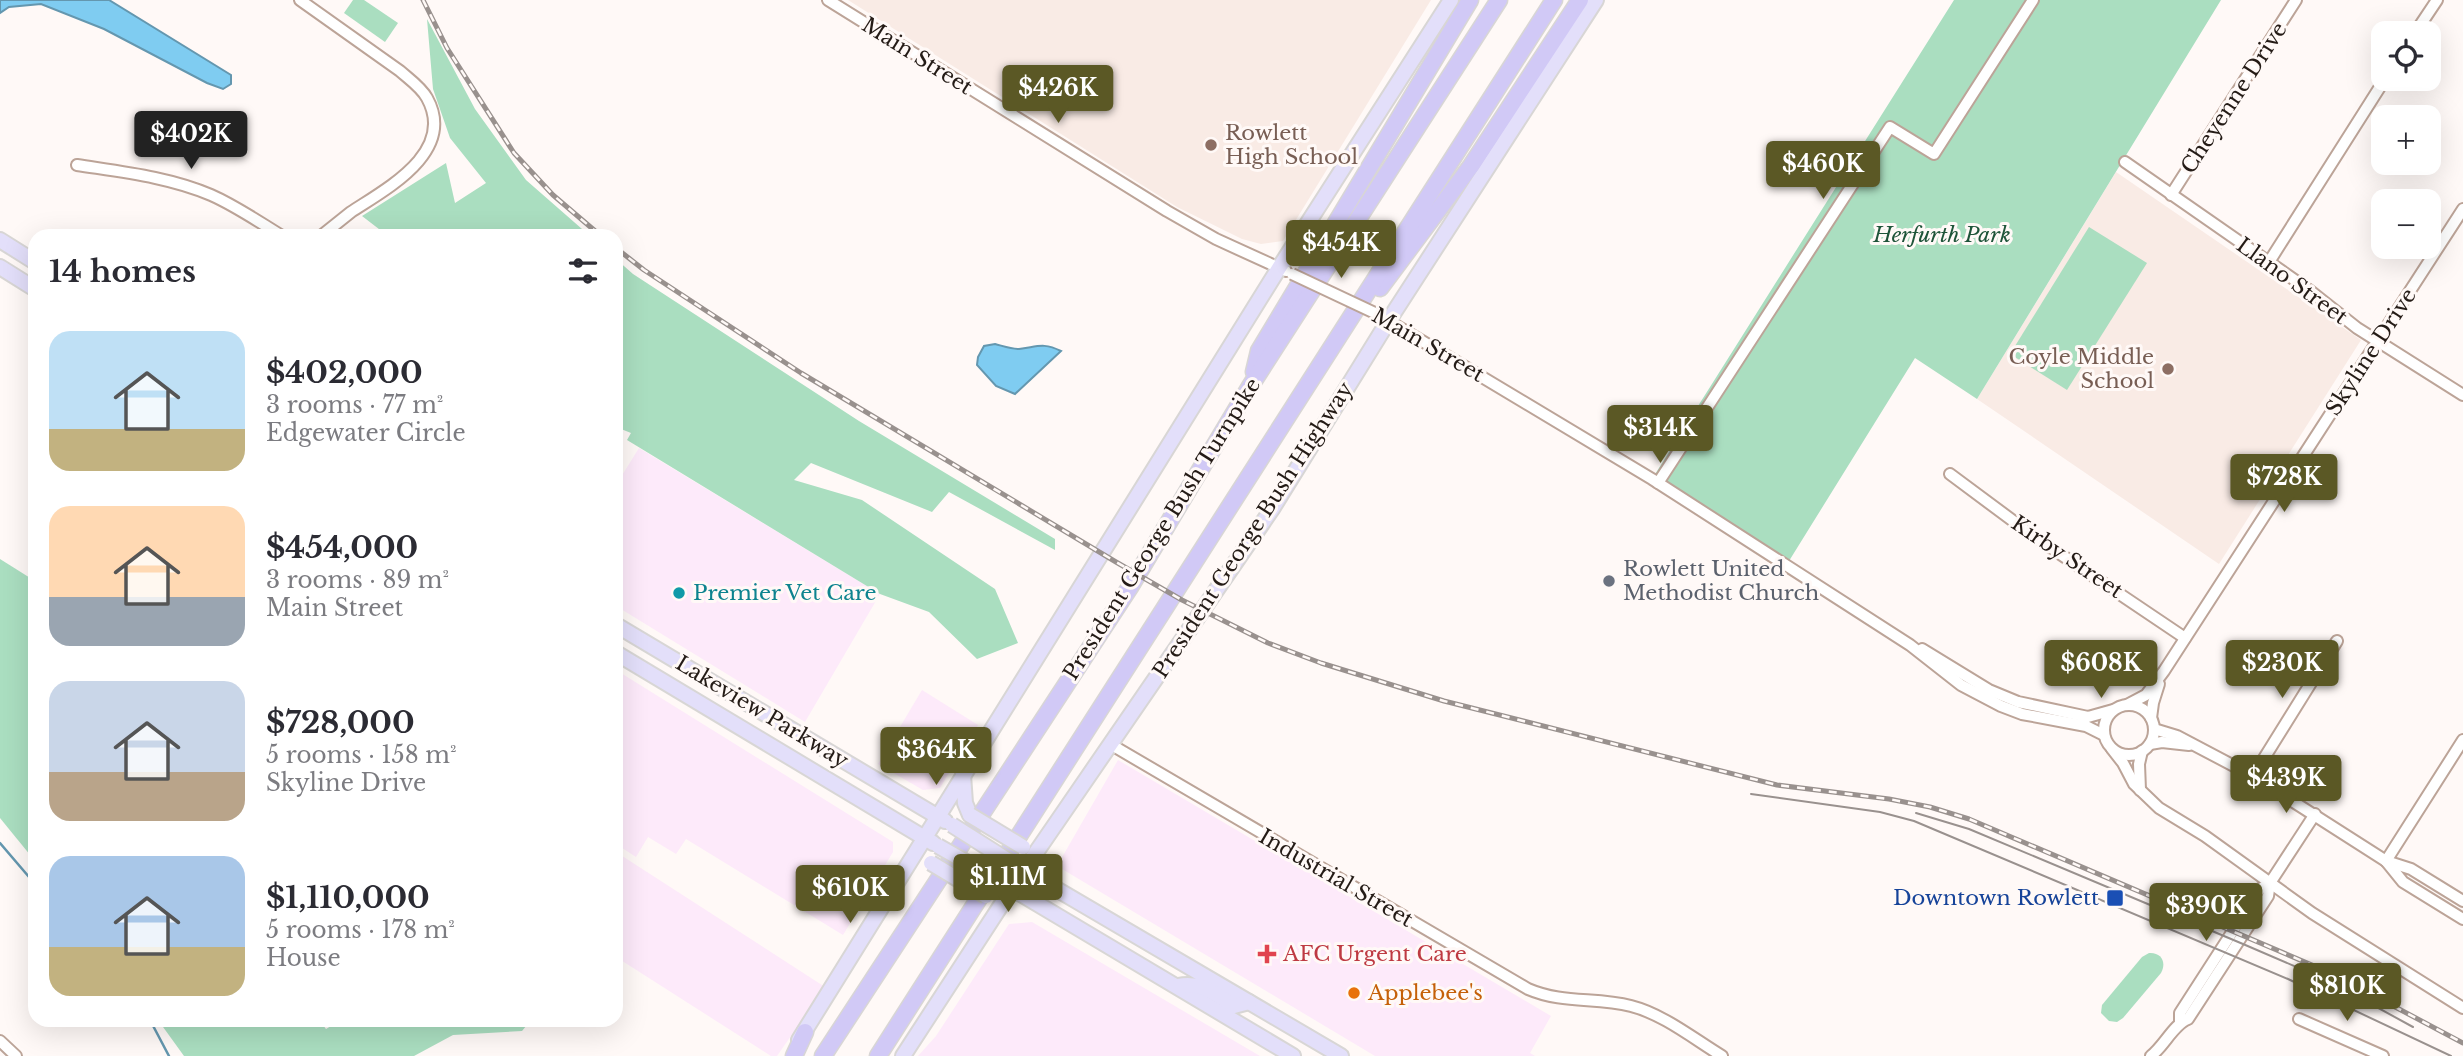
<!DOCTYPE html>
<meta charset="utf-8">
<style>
:root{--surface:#fff;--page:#f7f7f7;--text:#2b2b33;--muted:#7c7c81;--accent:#5b5825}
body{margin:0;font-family:"Libre Baskerville",serif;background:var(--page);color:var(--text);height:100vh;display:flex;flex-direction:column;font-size:26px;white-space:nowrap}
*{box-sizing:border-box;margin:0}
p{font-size:23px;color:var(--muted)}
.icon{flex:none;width:38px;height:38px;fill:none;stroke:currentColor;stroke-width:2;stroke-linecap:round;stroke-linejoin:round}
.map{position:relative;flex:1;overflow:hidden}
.drawer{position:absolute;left:28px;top:229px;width:595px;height:798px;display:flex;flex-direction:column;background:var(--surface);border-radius:21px;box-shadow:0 7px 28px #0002}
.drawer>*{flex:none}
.controls{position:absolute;left:2371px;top:21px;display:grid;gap:14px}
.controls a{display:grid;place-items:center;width:70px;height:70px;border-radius:14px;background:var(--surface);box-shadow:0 7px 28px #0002;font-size:35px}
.price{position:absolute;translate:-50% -60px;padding:0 16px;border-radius:7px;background:var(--accent);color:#fff;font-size:23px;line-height:46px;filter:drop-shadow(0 2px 4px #0008)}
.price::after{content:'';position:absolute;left:50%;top:42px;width:21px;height:16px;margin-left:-10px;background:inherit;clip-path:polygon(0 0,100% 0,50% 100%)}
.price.on{background:#222;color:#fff}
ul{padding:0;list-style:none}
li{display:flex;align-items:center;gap:21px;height:175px;padding:0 21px}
li span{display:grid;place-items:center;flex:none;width:196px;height:140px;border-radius:21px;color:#555}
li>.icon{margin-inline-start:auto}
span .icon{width:84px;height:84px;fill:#fffc;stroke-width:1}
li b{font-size:30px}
h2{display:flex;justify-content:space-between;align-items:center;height:84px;padding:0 21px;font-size:30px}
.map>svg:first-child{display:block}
</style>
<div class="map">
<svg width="2463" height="1056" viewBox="0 0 2463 1056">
<rect width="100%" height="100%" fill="#fff9f7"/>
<!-- commercial -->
<g fill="#fdeafa">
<polygon points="639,448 880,594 805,722 616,606 616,485"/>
<polygon points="616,670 893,842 893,852 843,935 686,839 676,854 648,837 636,857 616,844"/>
<polygon points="922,690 978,725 940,788 923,790 878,764"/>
<polygon points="1118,760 1551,1016 1530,1053 1535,1056 1375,1056 1057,866"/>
<polygon points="616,852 825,987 777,1056 771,1056 616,957"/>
<polygon points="1032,922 1260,1056 918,1056 936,1036 1009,924"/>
</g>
<!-- built -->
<g fill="#f9ebe5">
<polygon points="848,0 1431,0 1283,241 1261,244 1242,239 1177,207"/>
<polygon points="2116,172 2361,340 2219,564 1977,399"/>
</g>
<!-- green -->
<g fill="#aadec0">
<polygon points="353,0 364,0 398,23 385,42 344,13"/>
<polygon points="1954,0 2221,0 1977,399 1915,358 1789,561 1652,479"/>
<polygon points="427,19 475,109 526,180 590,236 388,236 362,216 446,163 455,203 486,183 450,138 433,89"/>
<polygon points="2089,227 2147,263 2067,390 2010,354"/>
<polygon points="616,259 633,274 859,421 1055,539 1055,550 949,492 932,512 811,463 794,480 862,500 995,589 1018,643 977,659 929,612 880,594 627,440 631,433 616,427"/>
<polygon points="0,559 35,581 35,861 0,818"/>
<path d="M2149 953C2161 952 2167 962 2161 973L2123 1018 2117 1022 2109 1021 2101 1013 2102 1005 2142 957Z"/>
<polygon points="158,1020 319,1020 326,1029 341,1020 531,1020 522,1031 453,1035 414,1056 184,1056"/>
</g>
<!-- water -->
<g fill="#7fccf1" stroke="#6497af" stroke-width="2">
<polygon points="0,0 109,0 231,75 231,84 223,89 207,83 104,29 41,4 9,7 0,13"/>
<path d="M995 344C1003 346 1011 349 1019 349 1037 347 1043 342 1061 351L1015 394 996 386 977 365 978 357 984 346Z"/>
</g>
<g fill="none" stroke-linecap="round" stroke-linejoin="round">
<!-- stream -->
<g stroke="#6497af" stroke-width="2.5">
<polyline points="0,843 35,884"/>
<polyline points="150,1020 169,1056"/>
</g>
<defs>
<g id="minor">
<path d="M300 0 400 71C409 79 421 87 427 98 457 152 386 189 351 212 341 220 331 228 321 236"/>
<polyline points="828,0 1167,211 1216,239 1286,271"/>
<polyline points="2415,33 2437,0"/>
<polyline points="2125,162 2309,290 2357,328 2463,395"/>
<path d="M77 165C122 172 169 177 211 195 236 206 259 222 282 236"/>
<polyline points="2171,195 2296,0"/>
<polyline points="2269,262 2385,79"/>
<polyline points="1377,314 1652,479 1910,645 1961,685 2001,706 2022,714 2086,726 2104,735"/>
<polyline points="1950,474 2032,535 2185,638"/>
<polyline points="1658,483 1890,127 1934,154 2033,0"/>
<polyline points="1922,649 1989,690 2018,702 2088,717 2113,710"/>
<polyline points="2127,705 2146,695 2164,671 2463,209"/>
<circle cx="2129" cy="730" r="25"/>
<polyline points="2151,718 2153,703 2159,684"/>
<polyline points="2154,729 2177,736 2253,776 2386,861 2411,869 2463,901"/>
<path d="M1110 744 1528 989C1563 1004 1595 997 1631 1006 1663 1014 1694 1039 1722 1056"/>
<polyline points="2150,744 2162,742 2189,745"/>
<polyline points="2112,749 2123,763 2134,784 2159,808 2205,836 2312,913 2463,1008"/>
<polyline points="2253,776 2337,641"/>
<polyline points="2140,790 2139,764 2142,751"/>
<polyline points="2386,861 2463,740"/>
<polyline points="2386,861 2403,882 2463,919"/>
<polyline points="2299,1019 2383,1056"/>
<polyline points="2180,1022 2180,1013 2260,889 2270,883"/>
<polyline points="0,1041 16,1056"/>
<path d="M2151 1056C2164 1046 2174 1024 2188 1019L2268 896 2270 883 2315 814"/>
</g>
<g id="major">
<polyline points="0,240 35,262"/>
<polyline points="0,267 35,289"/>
<polyline points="616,625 945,821"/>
<polyline points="616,653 933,843"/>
<polyline points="963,775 965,803 970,815"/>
<polyline points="1017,866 1341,1056"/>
<polyline points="1004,884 1293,1056"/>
<path d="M1178 986C1201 981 1215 994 1234 1006L1249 1002"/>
<polyline points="799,1040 1279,268 1451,0"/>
<polyline points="903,1056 1024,870 1272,509 1389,320 1596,0"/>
</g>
<g id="highway">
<polyline points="1380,288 1471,166 1580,0"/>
<polyline points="1254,372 1259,351 1470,0"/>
<polyline points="794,1056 805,1032"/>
<polyline points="823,1056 1130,587 1251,385 1499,0"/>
<polyline points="878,1056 1554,0"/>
</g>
</defs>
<!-- minor casing -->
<use href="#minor" stroke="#bca498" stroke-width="14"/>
<!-- major casing -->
<use href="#major" stroke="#d8d6d5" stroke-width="18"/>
<!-- highway casing -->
<use href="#highway" stroke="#d8d6d5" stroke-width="19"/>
<!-- minor -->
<use href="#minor" stroke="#fff" stroke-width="10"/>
<!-- major -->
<use href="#major" stroke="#e3dffa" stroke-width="14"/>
<!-- highway -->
<use href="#highway" stroke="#d1c9f6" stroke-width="16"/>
<!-- tram -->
<g stroke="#99918e" stroke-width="2">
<polyline points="1751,794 1880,812 1914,821 2288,979 2451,1056"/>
<polyline points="1916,813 1969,829 2243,944 2329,981 2413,1027"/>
</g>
<defs>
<g id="rail">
<polyline points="423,0 447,48 514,153 553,195 601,236"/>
<polyline points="616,248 644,270 801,373 1116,562 1182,600 1268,643 1321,663 1444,701 1777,785 1889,799 1930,807 1969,819 2333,974 2463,1043"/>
</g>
</defs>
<!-- rail casing -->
<use href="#rail" stroke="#99918e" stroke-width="5"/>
<!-- rail -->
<use href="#rail" stroke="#fff9f7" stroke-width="2.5" stroke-dasharray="8" stroke-linecap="butt"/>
<defs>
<polyline id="minor-bridge" points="1292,274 1377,314"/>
<g id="major-bridge">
<polyline points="970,815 1023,847"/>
<polyline points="952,825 1015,865"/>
<polyline points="938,846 1003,883"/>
<polyline points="931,863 986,896"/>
</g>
</defs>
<!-- minor-bridge casing -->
<use href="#minor-bridge" stroke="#bca498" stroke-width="14" stroke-linecap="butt"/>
<!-- major-bridge casing -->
<use href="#major-bridge" stroke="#d8d6d5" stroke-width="18" stroke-linecap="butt"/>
<!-- minor-bridge -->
<use href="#minor-bridge" stroke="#fff" stroke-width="10"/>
<!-- major-bridge -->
<use href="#major-bridge" stroke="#e3dffa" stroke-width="14"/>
</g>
<!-- markers -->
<g fill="#8d6e63" stroke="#fff9f7" stroke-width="2.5">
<circle cx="1211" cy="145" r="7"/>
<circle cx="2168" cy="369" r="7"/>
</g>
<circle fill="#6b7280" stroke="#fff9f7" stroke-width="2.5" cx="1609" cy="581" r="7"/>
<circle fill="#0f9aa8" stroke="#fff9f7" stroke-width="2.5" cx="679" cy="593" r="7"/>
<rect fill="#1a4fb4" stroke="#fff9f7" stroke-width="2.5" x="2106" y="889" width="18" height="18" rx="3.5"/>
<path fill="#e0444e" stroke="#fff9f7" stroke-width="2.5" d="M1263.5 943.5h7v7h7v7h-7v7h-7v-7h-7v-7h7z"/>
<circle fill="#e8710a" stroke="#fff9f7" stroke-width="2.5" cx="1354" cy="993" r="7"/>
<g text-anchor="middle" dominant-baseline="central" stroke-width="6" stroke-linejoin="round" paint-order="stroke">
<!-- street labels -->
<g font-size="21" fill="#241b16" stroke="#fff9f7">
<text transform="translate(917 56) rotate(32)">Main Street</text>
<text transform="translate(2234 98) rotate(-57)">Cheyenne Drive</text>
<text transform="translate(2292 281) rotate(36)">Llano Street</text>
<text transform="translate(1428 345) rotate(30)">Main Street</text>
<text transform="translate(2371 352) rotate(-57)">Skyline Drive</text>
<text transform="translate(1162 529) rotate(-58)">President George Bush Turnpike</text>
<text transform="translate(1253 530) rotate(-57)">President George Bush Highway</text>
<text transform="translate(2067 557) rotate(34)">Kirby Street</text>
<text transform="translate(762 712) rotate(31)">Lakeview Parkway</text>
<text transform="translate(1336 878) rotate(30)">Industrial Street</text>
</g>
<!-- education labels -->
<g font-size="21" fill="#785e54" stroke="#fff9f7" text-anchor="start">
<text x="1225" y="133">Rowlett<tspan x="1225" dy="24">High School</tspan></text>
<text x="2154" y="357" text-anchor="end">Coyle Middle<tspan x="2154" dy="24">School</tspan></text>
</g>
<!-- park labels -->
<g font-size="21" font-style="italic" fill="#1e5439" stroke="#fff9f7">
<text x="1942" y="235">Herfurth Park</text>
</g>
<!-- worship labels -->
<g font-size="21" fill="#5b616d" stroke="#fff9f7" text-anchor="start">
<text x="1623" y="569">Rowlett United<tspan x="1623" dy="24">Methodist Church</tspan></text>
</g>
<!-- culture labels -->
<g font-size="21" fill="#0d838f" stroke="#fff9f7" text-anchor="start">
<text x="693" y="593">Premier Vet Care</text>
</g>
<!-- transit labels -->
<g font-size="21" fill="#164399" stroke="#fff9f7" text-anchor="end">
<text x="2099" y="898">Downtown Rowlett</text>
</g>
<!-- health labels -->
<g font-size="21" fill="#be3a42" stroke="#fff9f7" text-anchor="start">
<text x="1283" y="954">AFC Urgent Care</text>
</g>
<!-- food labels -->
<g font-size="21" fill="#c56008" stroke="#fff9f7" text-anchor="start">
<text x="1368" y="993">Applebee's</text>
</g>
</g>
</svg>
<div class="controls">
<a><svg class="icon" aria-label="locate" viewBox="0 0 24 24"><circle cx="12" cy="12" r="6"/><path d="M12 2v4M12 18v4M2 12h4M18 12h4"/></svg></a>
<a>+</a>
<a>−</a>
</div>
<b class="price" style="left:1058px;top:125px">$426K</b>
<b class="price on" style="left:191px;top:171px">$402K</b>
<b class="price" style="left:1823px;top:201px">$460K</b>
<b class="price" style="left:1341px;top:280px">$454K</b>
<b class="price" style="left:1660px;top:465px">$314K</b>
<b class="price" style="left:2284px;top:514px">$728K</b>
<b class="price" style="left:2101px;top:700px">$608K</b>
<b class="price" style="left:2282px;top:700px">$230K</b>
<b class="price" style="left:936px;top:787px">$364K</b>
<b class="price" style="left:2286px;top:815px">$439K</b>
<b class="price" style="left:1008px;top:914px">$1.11M</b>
<b class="price" style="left:850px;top:925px">$610K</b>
<b class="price" style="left:2206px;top:943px">$390K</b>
<b class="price" style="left:2347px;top:1023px">$810K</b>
<section class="drawer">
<h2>14 homes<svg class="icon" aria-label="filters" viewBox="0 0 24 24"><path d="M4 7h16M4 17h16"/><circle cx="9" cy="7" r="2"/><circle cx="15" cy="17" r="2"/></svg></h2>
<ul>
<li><span style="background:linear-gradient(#bfe0f5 70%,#c2b280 0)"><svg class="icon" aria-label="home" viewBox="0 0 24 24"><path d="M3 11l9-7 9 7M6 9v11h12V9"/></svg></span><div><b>$402,000</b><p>3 rooms · 77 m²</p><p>Edgewater Circle</p></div></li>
<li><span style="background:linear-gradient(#ffd9b3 65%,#9aa5b1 0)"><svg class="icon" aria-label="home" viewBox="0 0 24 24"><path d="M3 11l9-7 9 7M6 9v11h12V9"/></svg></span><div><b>$454,000</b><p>3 rooms · 89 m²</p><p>Main Street</p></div></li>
<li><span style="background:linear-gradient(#c9d6e8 65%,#b9a48a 0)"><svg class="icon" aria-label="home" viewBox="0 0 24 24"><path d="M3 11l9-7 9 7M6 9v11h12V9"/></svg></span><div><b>$728,000</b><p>5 rooms · 158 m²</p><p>Skyline Drive</p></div></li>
<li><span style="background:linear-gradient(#a9c7e8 65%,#c2b280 0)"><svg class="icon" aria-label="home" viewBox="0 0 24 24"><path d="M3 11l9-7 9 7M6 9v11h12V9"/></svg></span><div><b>$1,110,000</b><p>5 rooms · 178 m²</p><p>House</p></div></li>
</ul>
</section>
</div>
